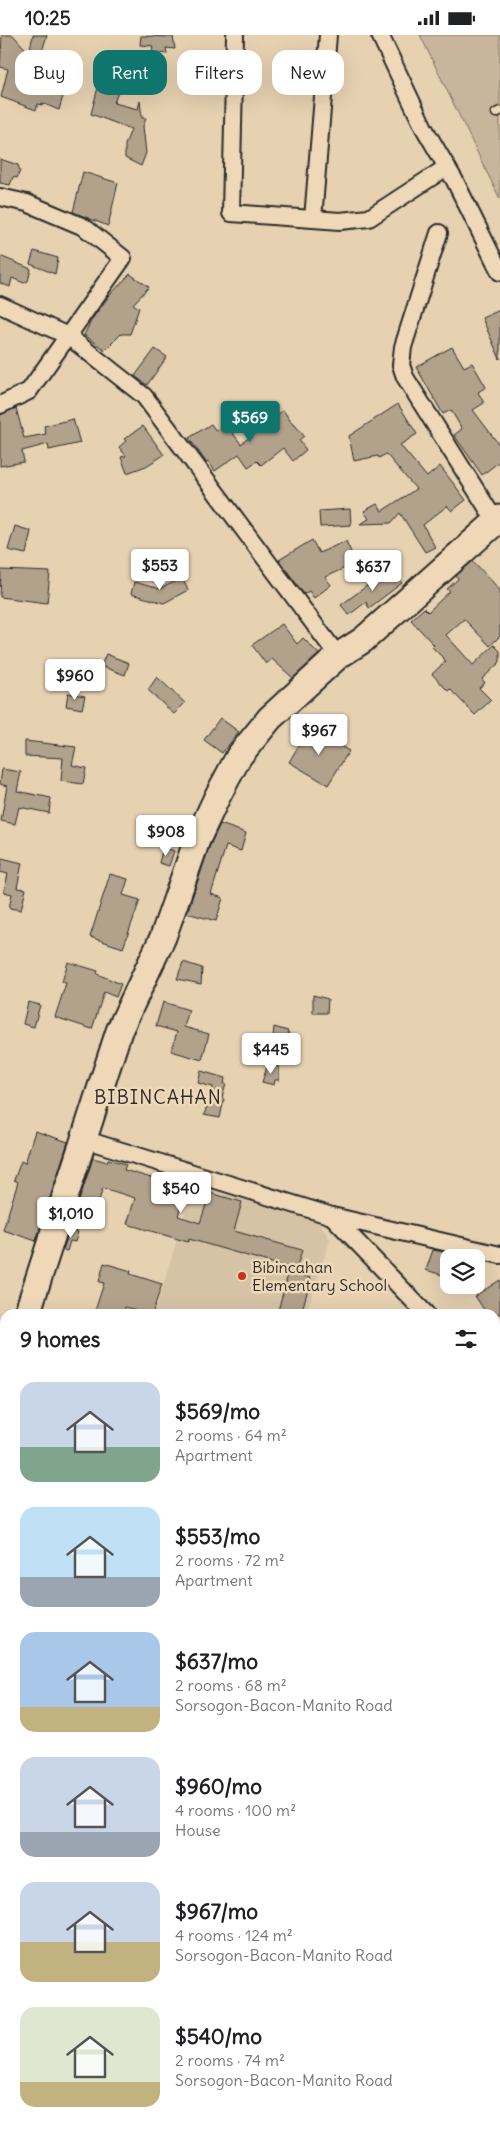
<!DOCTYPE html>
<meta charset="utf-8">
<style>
:root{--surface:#fff;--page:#f6f6f6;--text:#202124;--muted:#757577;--accent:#0f766e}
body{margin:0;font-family:Delius,sans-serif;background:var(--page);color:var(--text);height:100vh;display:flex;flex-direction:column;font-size:19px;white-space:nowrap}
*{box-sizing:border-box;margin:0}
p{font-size:16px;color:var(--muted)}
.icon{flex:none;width:28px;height:28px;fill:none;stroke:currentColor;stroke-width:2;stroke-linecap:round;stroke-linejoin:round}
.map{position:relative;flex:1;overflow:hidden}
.sheet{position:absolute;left:0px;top:1274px;width:500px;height:821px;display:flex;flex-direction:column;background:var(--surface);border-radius:15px 15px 0 0;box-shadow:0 5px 20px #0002}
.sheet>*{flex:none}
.top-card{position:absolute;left:15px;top:15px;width:470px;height:45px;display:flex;gap:10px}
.controls{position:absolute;left:440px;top:1214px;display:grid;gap:10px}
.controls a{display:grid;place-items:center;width:45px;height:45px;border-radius:10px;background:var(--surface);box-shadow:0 5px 20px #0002;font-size:25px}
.price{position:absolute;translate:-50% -42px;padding:0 11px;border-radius:5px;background:#fff;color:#222;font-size:16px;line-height:32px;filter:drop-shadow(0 1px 2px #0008)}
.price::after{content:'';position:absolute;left:50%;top:30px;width:15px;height:11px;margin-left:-8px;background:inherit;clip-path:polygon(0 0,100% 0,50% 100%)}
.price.selected{background:var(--accent);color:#fff}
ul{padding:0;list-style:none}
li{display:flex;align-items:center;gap:15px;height:125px;padding:0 20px}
li span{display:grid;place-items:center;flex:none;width:140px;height:100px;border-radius:15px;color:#555}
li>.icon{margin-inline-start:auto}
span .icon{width:60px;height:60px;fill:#fffc;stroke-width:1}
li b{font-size:21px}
h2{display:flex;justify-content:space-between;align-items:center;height:60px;padding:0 20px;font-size:21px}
.tag{padding:0 18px;border-radius:15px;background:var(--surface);box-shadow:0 5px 20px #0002;font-size:18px;line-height:45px}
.tag.selected{background:var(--accent);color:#fff}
.status{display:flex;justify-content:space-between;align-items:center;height:35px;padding:0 25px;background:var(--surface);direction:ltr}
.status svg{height:14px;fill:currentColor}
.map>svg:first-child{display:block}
</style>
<div class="status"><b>10:25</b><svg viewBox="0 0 49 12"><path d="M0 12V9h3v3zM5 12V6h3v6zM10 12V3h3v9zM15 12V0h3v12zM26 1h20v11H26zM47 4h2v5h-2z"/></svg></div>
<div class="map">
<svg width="500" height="2094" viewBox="0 0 500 2094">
<rect width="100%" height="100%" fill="#e6d1b1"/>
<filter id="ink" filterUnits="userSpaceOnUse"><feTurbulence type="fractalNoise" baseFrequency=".02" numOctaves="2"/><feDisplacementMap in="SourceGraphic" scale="10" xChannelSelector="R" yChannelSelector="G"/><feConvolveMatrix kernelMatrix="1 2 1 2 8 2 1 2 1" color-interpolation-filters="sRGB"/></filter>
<g filter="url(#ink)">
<!-- built -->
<polygon fill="#d6c3a6" points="194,1150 318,1186 330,1204 306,1279 154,1279"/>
<!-- green -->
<polygon fill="#c8b69c" stroke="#7a7064" points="420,0 500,0 500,164 424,8"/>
<!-- building -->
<g fill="#b2a28c" stroke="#2b2b2b">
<polygon points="2,0 13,0 29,18 33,0 47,0 31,52 63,61 59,75 42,68 42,70 38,69 36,75 1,62 8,34 0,32"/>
<polygon points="141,1 173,2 175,14 166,13 167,19 152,17 153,11 140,10"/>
<polygon points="106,22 120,27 118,35 125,37 114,68 138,74 140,66 142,83 146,83 143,91 146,118 141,131 125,123 125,110 131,94 91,79 101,41 97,39 101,26"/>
<polygon points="0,124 18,130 20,136 17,143 13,142 10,150 0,148"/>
<polygon points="83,137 118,148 108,191 73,177"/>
<polygon points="34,216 58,223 55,239 30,229"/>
<polygon points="0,221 31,234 28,246 24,248 12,243 10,252 0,248"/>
<polygon points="130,239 149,252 133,269 139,273 130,299 121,299 105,315 84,300 92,284 109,261"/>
<polygon points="500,275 500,324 482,283"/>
<polygon points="452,312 464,332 472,328 486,352 478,357 484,368 473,375 500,411 500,426 482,440 454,400 462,394 451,375 443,379 416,332"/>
<polygon points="155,314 167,322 147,350 135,341"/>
<polygon points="398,369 417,399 400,410 427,442 440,431 466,465 452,476 447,471 423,490 435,512 425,517 400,478 391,488 360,489 369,484 364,476 377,469 382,476 416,454 386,419 379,423 378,421 354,426 349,401"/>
<polygon points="16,373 24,403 46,399 44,391 73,384 80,408 49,415 48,409 22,416 24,427 0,431 0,380"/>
<polygon points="283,375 294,391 295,390 304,401 299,405 306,415 293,426 283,413 261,430 257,426 248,432 239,419 215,436 208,426 206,427 189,403 211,389 216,396 226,389 241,409"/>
<polygon points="143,391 164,420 146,431 127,438 121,422 126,421 119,412 126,406 124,404"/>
<polygon points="350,474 351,490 320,492 319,476"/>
<polygon points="15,491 31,496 26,519 8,515"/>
<polygon points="312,505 319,518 346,506 356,528 325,542 331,550 314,563 309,556 304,559 279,525"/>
<polygon points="473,526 500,555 500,601 490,611 464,584 446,600 473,630 494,610 500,616 500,627 482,644 485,648 479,653 491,665 475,680 450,654 448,656 432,639 446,626 432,612 434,610 411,585 424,573 428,577 450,556 447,554 458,544 456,541"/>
<polygon points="391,533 402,548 369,573 366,567 349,580 341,570"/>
<polygon points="1,535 50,537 47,568 0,562"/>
<polygon points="182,543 188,555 164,568 131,559 134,547 160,554"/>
<polygon points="282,589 297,609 303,603 319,619 293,643 272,624 266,629 252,610"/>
<polygon points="106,619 129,628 125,640 101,631"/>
<polygon points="157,642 185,668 174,679 148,655"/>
<polygon points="68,658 85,661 82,674 66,671"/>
<polygon points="220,683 239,697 222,718 204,705"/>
<polygon points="309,693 349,716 328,750 289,727"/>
<polygon points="25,706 76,712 72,730 86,733 83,749 61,746 63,723 25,721"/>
<polygon points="2,734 21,737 17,756 51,763 49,778 19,772 15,789 1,786 7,751 0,749"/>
<polygon points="220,789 246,798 241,816 226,811 211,859 223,863 216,886 187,878 210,810"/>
<polygon points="163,812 174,816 169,831 159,828"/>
<polygon points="2,823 22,828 17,853 26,854 21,875 9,873 12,859 4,857 8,839 0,837"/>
<polygon points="110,839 128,844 123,860 140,865 123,913 90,902"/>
<polygon points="68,927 98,936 97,939 121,949 116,962 104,957 92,994 55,982 66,948 62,947"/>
<polygon points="183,927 202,933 201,949 177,944"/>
<polygon points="313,960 328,964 327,978 313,978"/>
<polygon points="28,967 40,970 34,992 23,989"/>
<polygon points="163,967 189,975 184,992 209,999 202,1025 171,1016 177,997 156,991"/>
<polygon points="274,992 288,996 289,1006 272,1014"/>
<polygon points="268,1029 279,1032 279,1045 275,1045 274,1050 262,1047"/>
<polygon points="201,1036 225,1043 224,1049 226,1049 222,1063 224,1064 220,1083 204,1080 213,1052 198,1048"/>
<polygon points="35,1096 68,1107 36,1206 3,1195 18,1147 14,1145 21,1126 25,1128"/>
<polygon points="93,1123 107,1127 108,1124 126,1129 124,1135 186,1153 178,1181 200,1188 210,1158 242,1167 234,1196 302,1215 296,1235 189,1204 188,1207 127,1189 135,1163 103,1153 96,1175 78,1169"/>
<polygon points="70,1194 78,1197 75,1207 70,1206 67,1216 63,1215"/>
<polygon points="433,1215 449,1218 449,1242 426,1235"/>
<polygon points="104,1228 131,1236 130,1239 162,1249 152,1279 125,1272 123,1279 94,1279 104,1248 99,1247"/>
<polygon points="289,1236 311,1243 301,1279 277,1279"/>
<polygon points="500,1245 500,1279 487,1279 475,1261"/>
</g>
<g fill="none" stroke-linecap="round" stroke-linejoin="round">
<defs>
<polyline id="lane" points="496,78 500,76"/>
<g id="street">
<polyline points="235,0 231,178 340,186 369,183 447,132"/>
<polyline points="380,0 424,93 455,146 500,237"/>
<polyline points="0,162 27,168 84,192 123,223 29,356 0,370"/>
<polyline points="313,184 328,0"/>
<polyline points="439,198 403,312 401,330 405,342 496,487"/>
<polyline points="0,270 68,301 144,361 338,621"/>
<polyline points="83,1104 332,1181 500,1220"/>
<polyline points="332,1181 426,1279"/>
<polyline points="254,2090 254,2094"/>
<polyline points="103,2094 109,2090"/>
</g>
<g id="secondary">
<polyline points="0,1622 5,1627"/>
<polyline points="495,2087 500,2092"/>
</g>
<g id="primary">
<polyline points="27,1279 119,996 163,902 197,805 217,762 239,721 270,683 338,621 363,605 500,483"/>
<polyline points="0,1363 5,1347"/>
</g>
</defs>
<!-- lane casing -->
<use href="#lane" stroke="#2b2b2b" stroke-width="11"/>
<!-- street casing -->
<use href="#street" stroke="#2b2b2b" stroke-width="20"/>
<!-- secondary casing -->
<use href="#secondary" stroke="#2b2b2b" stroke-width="26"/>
<!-- primary casing -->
<use href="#primary" stroke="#2b2b2b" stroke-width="29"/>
<!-- lane -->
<use href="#lane" stroke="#eed8b7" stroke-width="8"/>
<!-- street -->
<use href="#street" stroke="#eed8b7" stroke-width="16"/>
<!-- secondary -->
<use href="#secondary" stroke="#eed8b7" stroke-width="22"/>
<!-- primary -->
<use href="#primary" stroke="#eed8b7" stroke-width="25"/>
</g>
</g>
<!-- markers -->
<circle fill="#c8321e" stroke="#eed8b7" stroke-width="2" cx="242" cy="1241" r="5"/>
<g text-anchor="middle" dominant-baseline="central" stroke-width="5" stroke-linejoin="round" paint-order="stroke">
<!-- poi labels -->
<g font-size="16" fill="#2b2b2b" stroke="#eed8b7" text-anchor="start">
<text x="252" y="1232">Bibincahan<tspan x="252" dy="18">Elementary School</tspan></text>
</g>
<!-- quarter labels -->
<g font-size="19" letter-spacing="1" fill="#2b2b2b" stroke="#eed8b7">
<text x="158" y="1062">BIBINCAHAN</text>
</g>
</g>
</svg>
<div class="controls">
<a><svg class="icon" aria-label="layers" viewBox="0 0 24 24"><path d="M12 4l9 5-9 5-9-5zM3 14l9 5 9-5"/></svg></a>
</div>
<b class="price selected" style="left:250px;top:408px">$569</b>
<b class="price" style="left:160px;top:556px">$553</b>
<b class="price" style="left:373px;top:557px">$637</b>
<b class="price" style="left:75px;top:666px">$960</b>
<b class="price" style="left:319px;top:721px">$967</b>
<b class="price" style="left:166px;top:822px">$908</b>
<b class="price" style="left:271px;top:1040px">$445</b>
<b class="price" style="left:181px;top:1179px">$540</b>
<b class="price" style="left:71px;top:1204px">$1,010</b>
<div class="top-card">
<a class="tag">Buy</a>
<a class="tag selected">Rent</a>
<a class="tag">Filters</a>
<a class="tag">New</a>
</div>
<section class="sheet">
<h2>9 homes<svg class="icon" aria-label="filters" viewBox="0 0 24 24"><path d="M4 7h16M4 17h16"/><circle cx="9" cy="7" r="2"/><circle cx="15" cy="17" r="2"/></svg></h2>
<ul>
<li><span style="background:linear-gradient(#c9d6e8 65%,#7fa58c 0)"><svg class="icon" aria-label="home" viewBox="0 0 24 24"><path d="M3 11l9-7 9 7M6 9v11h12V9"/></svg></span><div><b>$569/mo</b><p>2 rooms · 64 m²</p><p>Apartment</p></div></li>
<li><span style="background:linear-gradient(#bfe0f5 70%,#9aa5b1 0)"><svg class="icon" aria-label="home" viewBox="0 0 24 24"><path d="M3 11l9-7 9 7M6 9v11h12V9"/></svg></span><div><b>$553/mo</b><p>2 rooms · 72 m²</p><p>Apartment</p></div></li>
<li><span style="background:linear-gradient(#a9c7e8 75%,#c2b280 0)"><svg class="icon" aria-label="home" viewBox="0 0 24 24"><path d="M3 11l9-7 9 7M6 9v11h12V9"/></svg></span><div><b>$637/mo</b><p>2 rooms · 68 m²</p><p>Sorsogon-Bacon-Manito Road</p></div></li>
<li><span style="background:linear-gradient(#c9d6e8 75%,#9aa5b1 0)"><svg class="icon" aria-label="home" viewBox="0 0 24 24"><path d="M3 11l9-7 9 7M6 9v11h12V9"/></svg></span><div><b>$960/mo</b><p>4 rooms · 100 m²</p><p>House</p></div></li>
<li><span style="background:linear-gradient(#c9d6e8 60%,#c2b280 0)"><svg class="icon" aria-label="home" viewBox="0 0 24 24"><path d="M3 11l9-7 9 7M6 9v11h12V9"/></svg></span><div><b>$967/mo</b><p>4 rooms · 124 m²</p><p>Sorsogon-Bacon-Manito Road</p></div></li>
<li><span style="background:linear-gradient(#dfe7d0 75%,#c2b280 0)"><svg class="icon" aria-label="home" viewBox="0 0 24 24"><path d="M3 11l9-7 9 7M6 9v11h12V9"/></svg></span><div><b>$540/mo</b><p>2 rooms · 74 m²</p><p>Sorsogon-Bacon-Manito Road</p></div></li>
</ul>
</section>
</div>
